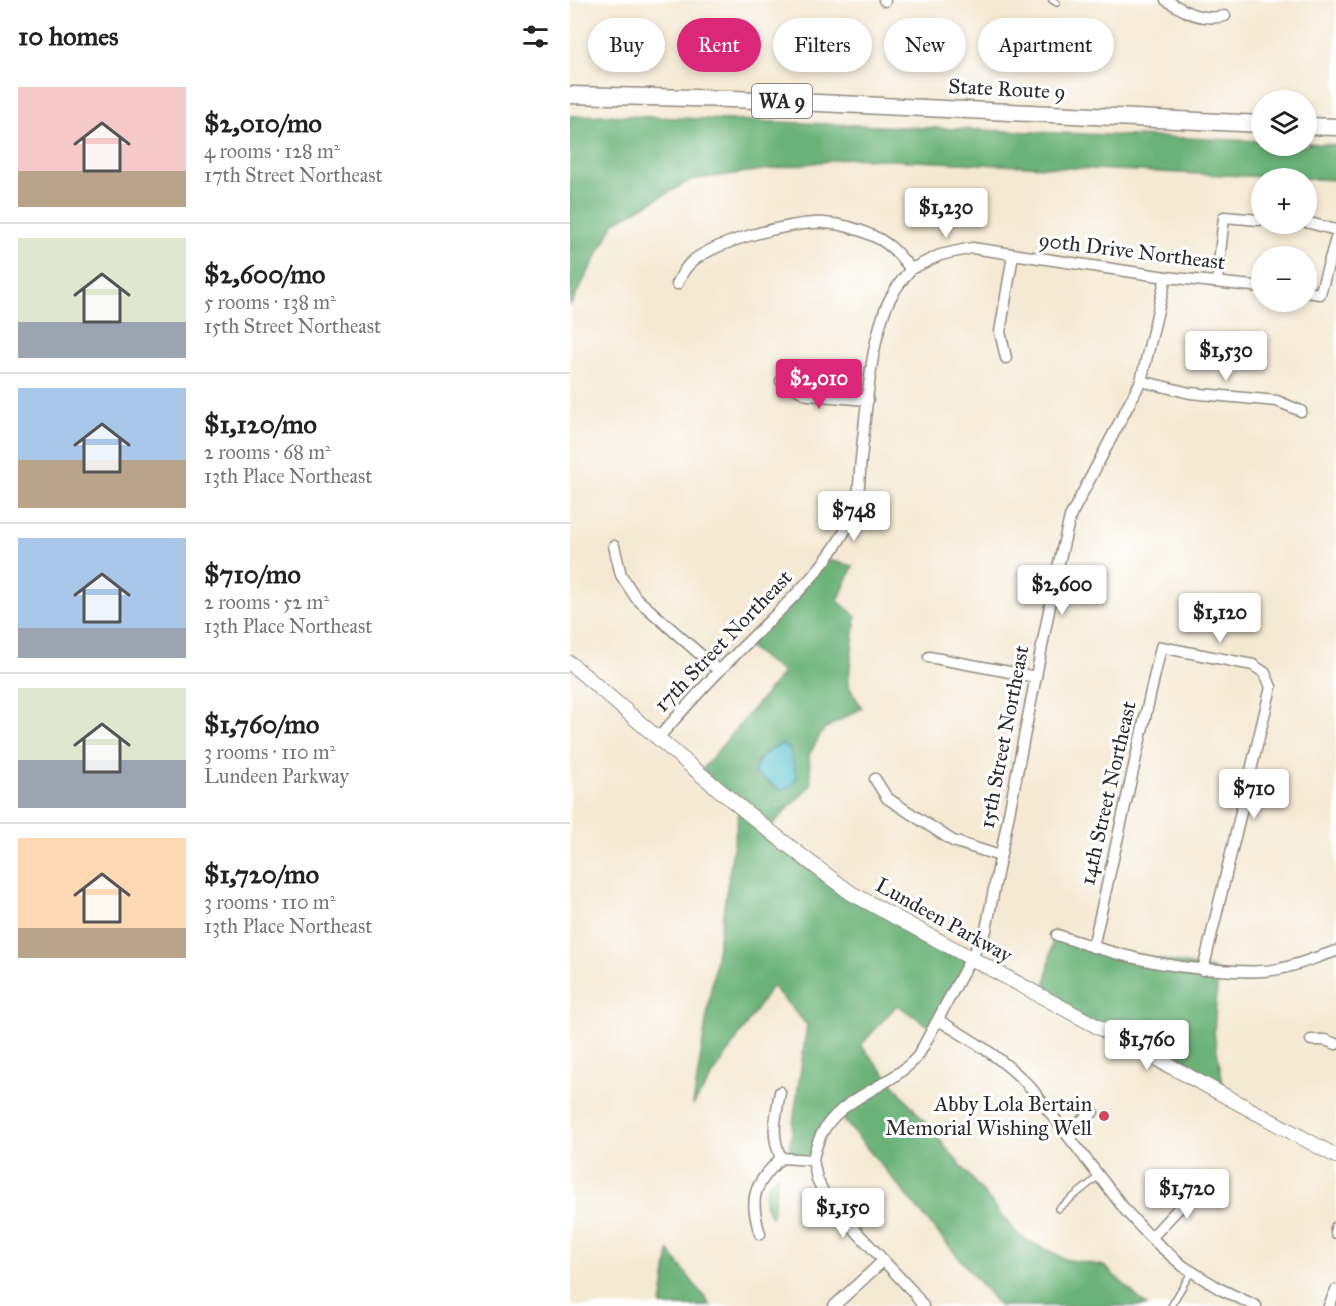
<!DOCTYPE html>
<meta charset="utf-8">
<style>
:root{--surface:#fff;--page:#f2f2f2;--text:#222;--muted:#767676;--line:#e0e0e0;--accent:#db2777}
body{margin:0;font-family:"IM FELL Great Primer",serif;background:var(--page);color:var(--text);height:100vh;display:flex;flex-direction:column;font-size:22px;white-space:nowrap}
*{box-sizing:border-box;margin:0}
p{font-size:20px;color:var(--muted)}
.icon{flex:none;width:33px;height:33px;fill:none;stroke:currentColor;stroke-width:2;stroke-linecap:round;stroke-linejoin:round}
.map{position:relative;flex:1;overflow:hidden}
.drawer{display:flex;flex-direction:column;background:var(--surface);width:570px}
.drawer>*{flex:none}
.hud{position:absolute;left:18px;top:18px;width:570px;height:54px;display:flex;gap:12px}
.controls{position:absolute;left:681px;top:90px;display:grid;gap:12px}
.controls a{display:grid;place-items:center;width:66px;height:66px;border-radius:50%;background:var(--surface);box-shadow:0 3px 9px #0003;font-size:30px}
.price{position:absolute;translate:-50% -51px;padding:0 14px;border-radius:6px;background:#fff;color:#222;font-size:20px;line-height:39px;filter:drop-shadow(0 2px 3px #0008)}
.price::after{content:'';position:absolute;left:50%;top:36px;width:18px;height:14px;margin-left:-9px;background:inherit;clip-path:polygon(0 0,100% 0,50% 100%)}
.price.on{background:var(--accent);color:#fff}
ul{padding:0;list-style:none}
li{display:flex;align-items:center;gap:18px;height:150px;padding:0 18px}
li+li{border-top:2px solid var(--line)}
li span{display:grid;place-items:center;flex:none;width:168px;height:120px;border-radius:0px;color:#555}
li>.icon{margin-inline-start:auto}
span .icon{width:72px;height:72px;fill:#fffc;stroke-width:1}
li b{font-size:26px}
h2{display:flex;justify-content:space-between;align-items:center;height:72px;padding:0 18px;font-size:26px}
.pill{padding:0 21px;border-radius:27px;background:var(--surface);box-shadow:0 3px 9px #0003;font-size:21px;line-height:54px}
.pill.on{background:var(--accent);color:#fff}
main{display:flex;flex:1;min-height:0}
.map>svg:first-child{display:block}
</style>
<main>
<section class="drawer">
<h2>10 homes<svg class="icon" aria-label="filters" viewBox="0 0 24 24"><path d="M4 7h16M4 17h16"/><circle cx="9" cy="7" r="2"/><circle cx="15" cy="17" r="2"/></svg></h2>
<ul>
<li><span style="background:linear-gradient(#f6c9c9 70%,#b9a48a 0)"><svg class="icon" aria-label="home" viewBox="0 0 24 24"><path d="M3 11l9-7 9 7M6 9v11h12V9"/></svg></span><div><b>$2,010/mo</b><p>4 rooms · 128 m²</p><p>17th Street Northeast</p></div></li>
<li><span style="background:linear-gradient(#dfe7d0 70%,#9aa5b1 0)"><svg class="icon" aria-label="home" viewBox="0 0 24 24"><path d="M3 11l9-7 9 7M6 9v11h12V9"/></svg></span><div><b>$2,600/mo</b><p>5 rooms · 138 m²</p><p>15th Street Northeast</p></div></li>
<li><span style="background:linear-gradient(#a9c7e8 60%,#b9a48a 0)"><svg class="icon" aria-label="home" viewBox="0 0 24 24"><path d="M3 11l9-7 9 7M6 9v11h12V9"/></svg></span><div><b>$1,120/mo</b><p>2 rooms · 68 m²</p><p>13th Place Northeast</p></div></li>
<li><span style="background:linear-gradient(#a9c7e8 75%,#9aa5b1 0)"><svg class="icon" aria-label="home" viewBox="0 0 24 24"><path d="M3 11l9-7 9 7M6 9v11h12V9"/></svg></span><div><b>$710/mo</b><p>2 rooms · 52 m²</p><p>13th Place Northeast</p></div></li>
<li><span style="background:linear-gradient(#dfe7d0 60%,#9aa5b1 0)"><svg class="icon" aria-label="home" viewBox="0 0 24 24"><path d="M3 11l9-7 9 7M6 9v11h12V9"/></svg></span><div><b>$1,760/mo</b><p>3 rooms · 110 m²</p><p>Lundeen Parkway</p></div></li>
<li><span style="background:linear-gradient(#ffd9b3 75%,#b9a48a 0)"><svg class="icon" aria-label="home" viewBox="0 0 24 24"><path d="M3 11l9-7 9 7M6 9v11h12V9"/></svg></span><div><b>$1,720/mo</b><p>3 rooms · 110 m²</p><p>13th Place Northeast</p></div></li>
</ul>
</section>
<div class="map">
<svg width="766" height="1306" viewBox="0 0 766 1306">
<rect width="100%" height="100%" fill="#fff"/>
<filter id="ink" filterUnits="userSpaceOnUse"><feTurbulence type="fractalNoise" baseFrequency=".0167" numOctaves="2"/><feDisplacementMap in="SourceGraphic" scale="12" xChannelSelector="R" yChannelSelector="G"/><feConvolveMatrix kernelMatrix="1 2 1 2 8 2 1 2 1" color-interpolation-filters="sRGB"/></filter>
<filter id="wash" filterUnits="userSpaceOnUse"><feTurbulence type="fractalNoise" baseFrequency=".008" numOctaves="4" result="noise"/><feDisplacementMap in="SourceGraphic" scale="24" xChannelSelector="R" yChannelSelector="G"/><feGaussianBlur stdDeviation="1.35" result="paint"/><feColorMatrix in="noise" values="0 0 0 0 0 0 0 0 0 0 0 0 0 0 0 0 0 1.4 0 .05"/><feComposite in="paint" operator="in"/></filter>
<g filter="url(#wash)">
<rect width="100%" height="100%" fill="#f4e9d3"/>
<!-- green -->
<path fill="#84d08d" stroke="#587e5c" stroke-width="1.5" d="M208 1175 202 1216 201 1217C193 1202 191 1186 208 1175Z"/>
<!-- forest -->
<g fill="#6bb278" stroke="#4b6e52" stroke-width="1.5" fill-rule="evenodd">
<polygon points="32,115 691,141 692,146 736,146 737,143 766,145 766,180 279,158 121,180 45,222 0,306 0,116"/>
<path d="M258 560 283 566 268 601 286 616 278 685 292 708 254 729 239 755 241 785 199 828 249 870 402 959 363 1029 327 1005 291 1045 449 1236 495 1259 534 1266 577 1306H429L267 1112 243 1160 218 1159 237 1025 202 986 123 1105 170 804 130 772 213 673 174 643ZM218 748 222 763 201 785 194 777 185 774V764L195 752Z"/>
<polygon points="484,931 523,947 648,970 644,1034 655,1095 474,997"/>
<polygon points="99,1251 141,1306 91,1306"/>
</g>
<!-- water -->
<path fill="#54c1c9" stroke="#40767a" stroke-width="1.5" d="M210 744 219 748 227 776 223 785 211 790C201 785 195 777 184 774 187 758 196 752 210 744Z"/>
</g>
<g filter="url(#ink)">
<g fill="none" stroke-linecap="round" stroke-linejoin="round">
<defs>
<g id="service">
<polyline points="482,0 487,3"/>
<polyline points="488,1209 529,1176"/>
<polyline points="601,1306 622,1271"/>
</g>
<g id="minor">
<polyline points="314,0 315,1"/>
<path d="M596 0C617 13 630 21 655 16"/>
<polyline points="736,222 766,230"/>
<polyline points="647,281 654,217 689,220"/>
<path d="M107 284C110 279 112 273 116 268 133 243 224 221 254 223 270 224 289 229 303 236 320 243 330 256 341 269L370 255 402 248 596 277 692 287"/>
<polyline points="736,292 750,294 766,238"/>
<polyline points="436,358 430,332 443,255"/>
<polyline points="211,381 238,395 298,400"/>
<polyline points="571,381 620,393 707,401 731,411"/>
<polyline points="44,546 51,575 66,598 149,671"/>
<polyline points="359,657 466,677"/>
<path d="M88 738C114 709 140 679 168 652 209 610 257 571 282 517 290 499 289 478 291 459 296 415 299 357 313 316 318 298 329 283 341 269"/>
<polyline points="305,779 317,798 383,841 430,856"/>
<path d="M487 935C540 953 593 968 649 970 669 971 689 973 709 969 728 965 747 957 766 951"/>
<polyline points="523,947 591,647 683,665 695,673 701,687 633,970"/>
<path d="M368 1020C402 1040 434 1059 461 1088L556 1211 581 1238 613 1266 650 1289 686 1306"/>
<polyline points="741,1040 755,1040 766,1044"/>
<polyline points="496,1133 523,1112"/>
<polyline points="211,1158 243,1160 247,1179 257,1200 343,1292 353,1306"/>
<path d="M243 1160C254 1096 311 1097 348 1056L416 930 486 575 500 517 571 381 596 277"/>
<polyline points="766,1227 766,1233"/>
<path d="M190 1234C179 1197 183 1186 211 1158 200 1134 206 1117 210 1092"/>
<polyline points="581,1238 633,1182"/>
<polyline points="264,1306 313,1261"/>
<polyline points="759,1306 766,1290"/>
</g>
<path id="secondary" d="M0 663C92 741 183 822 281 893L766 1156"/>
<g id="primary">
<polyline points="0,95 162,99 692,124"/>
<polyline points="736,126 766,127"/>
</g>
</defs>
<!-- service casing -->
<use href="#service" stroke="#908a7f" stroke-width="8"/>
<!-- minor casing -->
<use href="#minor" stroke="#908a7f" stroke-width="13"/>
<!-- secondary casing -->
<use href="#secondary" stroke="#908a7f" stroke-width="16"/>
<!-- primary casing -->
<use href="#primary" stroke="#908a7f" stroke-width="19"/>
<!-- service -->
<use href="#service" stroke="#fff" stroke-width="5"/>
<!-- minor -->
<use href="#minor" stroke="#fff" stroke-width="10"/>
<!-- secondary -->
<use href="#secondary" stroke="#fff" stroke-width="14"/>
<!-- primary -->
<use href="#primary" stroke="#fff" stroke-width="16"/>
</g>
</g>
<!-- markers -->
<circle fill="#d1495b" stroke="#fff" stroke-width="2" cx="534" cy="1116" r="6"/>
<g text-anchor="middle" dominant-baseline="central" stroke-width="6" stroke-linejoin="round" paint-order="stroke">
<!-- shield labels -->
<rect fill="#fff" stroke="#6b6b6b" stroke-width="1.5" x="182" y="84" width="60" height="34" rx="4.5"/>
<g font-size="20" font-weight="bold" fill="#2b2b2b">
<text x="212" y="101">WA 9</text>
</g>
<!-- street labels -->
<g font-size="21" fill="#2b2b2b" stroke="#fff">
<text transform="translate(437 89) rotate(3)">State Route 9</text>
<text transform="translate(562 251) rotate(7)">90th Drive Northeast</text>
<text transform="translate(153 641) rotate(-46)">17th Street Northeast</text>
<text transform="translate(434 737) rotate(-79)">15th Street Northeast</text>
<text transform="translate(538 793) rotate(-77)">14th Street Northeast</text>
<text transform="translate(374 920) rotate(29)">Lundeen Parkway</text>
</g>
<!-- poi labels -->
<g font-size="21" fill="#2b2b2b" stroke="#fff" text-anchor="end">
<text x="522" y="1104">Abby Lola Bertain<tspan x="522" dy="24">Memorial Wishing Well</tspan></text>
</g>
</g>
</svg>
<div class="controls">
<a><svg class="icon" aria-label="layers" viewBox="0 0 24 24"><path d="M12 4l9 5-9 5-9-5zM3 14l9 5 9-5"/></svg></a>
<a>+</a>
<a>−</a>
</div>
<b class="price" style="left:376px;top:239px">$1,230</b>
<b class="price" style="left:656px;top:382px">$1,530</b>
<b class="price on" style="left:249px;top:410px">$2,010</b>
<b class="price" style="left:284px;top:542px">$748</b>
<b class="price" style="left:492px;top:616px">$2,600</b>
<b class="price" style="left:650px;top:644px">$1,120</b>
<b class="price" style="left:684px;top:820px">$710</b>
<b class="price" style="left:577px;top:1071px">$1,760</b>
<b class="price" style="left:617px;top:1220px">$1,720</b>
<b class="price" style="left:273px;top:1239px">$1,150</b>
<div class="hud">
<a class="pill">Buy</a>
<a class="pill on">Rent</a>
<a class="pill">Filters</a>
<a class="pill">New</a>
<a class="pill">Apartment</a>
</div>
</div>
</main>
